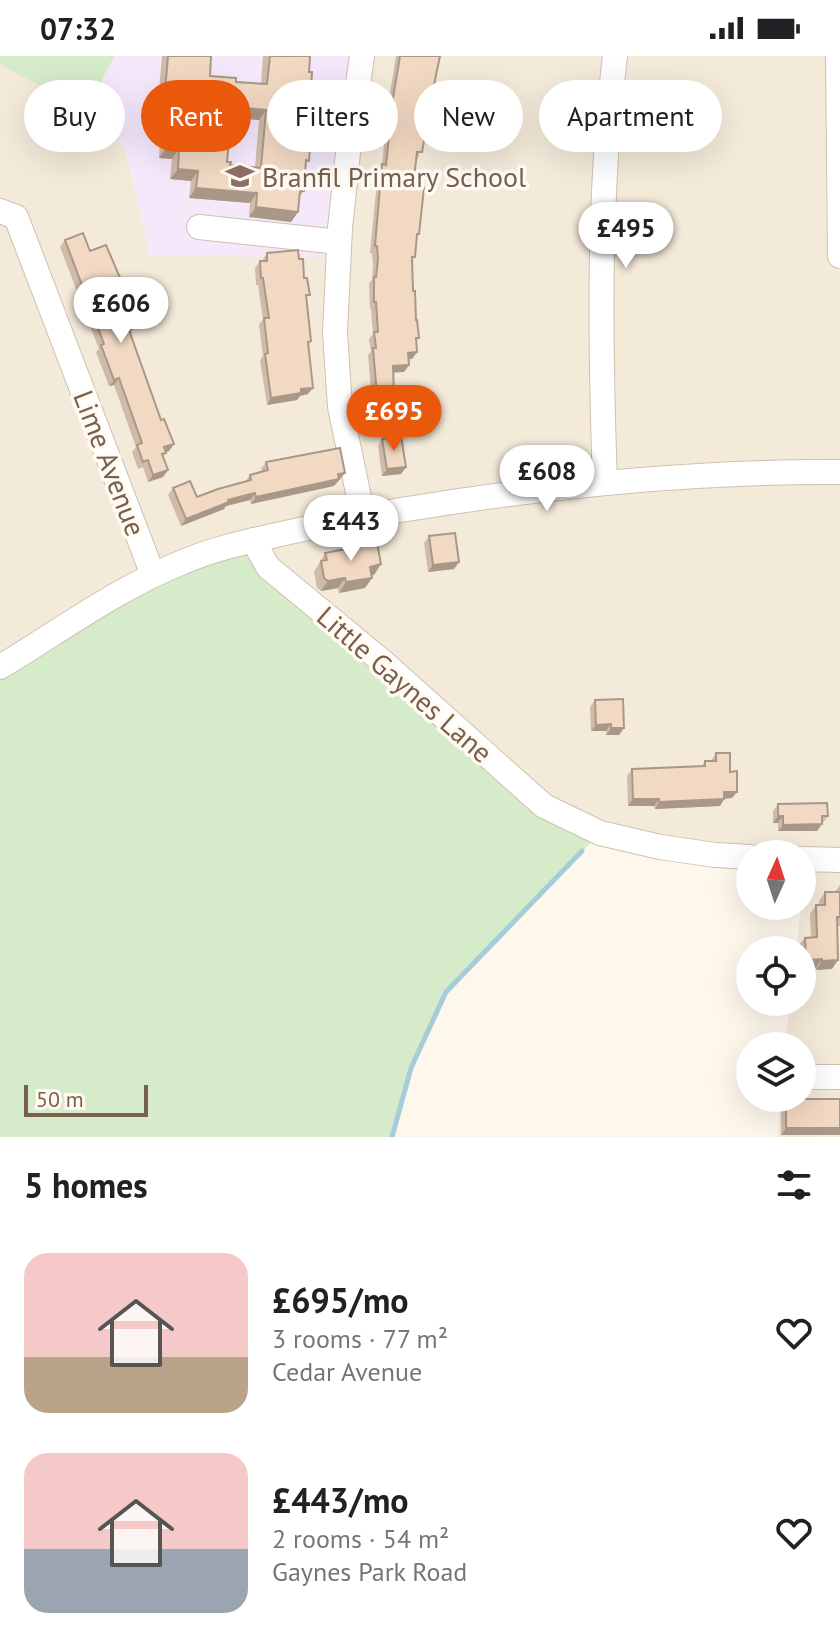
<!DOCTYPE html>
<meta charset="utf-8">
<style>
:root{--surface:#fff;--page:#f2f2f2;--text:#202124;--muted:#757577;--accent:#ea580c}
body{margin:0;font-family:"PT Sans",sans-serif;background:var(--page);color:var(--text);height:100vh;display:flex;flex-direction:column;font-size:30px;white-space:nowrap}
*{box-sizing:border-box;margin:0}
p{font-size:26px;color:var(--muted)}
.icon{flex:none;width:44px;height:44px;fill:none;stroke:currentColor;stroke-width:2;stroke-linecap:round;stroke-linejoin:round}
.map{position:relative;height:1081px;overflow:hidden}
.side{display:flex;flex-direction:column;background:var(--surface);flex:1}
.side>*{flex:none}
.top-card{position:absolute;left:24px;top:24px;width:792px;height:72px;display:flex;gap:16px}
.needle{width:52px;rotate:3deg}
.buttons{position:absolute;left:736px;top:784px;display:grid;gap:16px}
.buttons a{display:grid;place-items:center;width:80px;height:80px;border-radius:50%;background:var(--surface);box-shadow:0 8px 32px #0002;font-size:40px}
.scale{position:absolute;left:24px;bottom:20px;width:124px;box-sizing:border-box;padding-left:8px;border:4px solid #79604e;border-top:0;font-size:22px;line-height:28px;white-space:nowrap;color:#79604e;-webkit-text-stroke:6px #fffbf3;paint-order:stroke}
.price{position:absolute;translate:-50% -68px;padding:0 18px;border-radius:28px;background:#fff;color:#222;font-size:26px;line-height:52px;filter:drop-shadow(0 2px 4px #0008)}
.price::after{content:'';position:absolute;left:50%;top:48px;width:24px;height:18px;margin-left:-12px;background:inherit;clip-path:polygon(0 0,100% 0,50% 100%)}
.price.current{background:var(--accent);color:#fff}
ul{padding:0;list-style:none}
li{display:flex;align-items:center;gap:24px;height:200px;padding:0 24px}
li span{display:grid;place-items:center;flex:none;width:224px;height:160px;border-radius:24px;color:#555}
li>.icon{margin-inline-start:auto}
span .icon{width:96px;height:96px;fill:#fffc;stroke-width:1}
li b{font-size:34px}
h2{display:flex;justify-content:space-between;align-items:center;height:96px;padding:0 24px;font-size:34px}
.tag{padding:0 28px;border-radius:36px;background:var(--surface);box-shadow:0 8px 32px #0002;font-size:28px;line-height:72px}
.tag.current{background:var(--accent);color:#fff}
.status{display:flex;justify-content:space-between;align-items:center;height:56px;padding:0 40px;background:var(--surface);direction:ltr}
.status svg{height:22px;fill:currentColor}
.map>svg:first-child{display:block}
</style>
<div class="status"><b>07:32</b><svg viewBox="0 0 49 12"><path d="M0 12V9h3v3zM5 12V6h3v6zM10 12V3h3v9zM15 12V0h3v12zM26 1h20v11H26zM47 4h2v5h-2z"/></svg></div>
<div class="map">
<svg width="840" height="1081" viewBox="0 0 840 1081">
<rect width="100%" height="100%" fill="#fdf7ec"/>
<!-- residential -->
<polygon fill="#f4eada" points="362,0 840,0 840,1081 778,1081 780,1042 802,1042 802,990 785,990 790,946 802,946 802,894 796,894 807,804 802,798 715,799 0,611 0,8 97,59 125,92 150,199"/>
<!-- education -->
<polygon fill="#f4e8fa" points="115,0 362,0 338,202 150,199 125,92 97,59 103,21"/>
<!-- green -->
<g fill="#d5ebc9">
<polygon points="0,0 115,0 103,21 97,59 8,13 0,8"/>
<polygon points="253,484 544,750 600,777 446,936 411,1012 392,1081 0,1081 0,611 115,540"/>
</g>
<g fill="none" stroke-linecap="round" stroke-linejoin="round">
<!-- stream -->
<polyline stroke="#a5cdd9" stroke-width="5" points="392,1081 411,1012 446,936 582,795"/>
<defs>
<g id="minor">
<polyline points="362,0 348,97 340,172 335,276 340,351 363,460"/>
<polyline points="838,0 840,200"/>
<polyline points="0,155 16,161 153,519"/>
<polyline points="199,171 339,186"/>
<path d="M605 427C600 285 598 141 615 0"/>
<polyline points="253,484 268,511 383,606 544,750 600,777 660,791 715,799 750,801"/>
<path d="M0 611C60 575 118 532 183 506 213 493 245 486 276 479 318 470 359 461 401 454 546 430 692 415 840 416"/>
<polyline points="802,803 840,804"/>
<polyline points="802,1021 840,1021"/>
</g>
</defs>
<!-- minor casing -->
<use href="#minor" stroke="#d0c0b0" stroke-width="26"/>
<!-- minor -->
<use href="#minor" stroke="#fff" stroke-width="24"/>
</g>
<!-- wall -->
<g fill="#d0bba8" fill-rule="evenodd">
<path d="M162 0H211L210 20 236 26 261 28 263 0H310L304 135 299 141 298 156 291 166 249 161 250 147 189 142 191 125 170 123 172 103 159 102 160 83 155 82ZM231 62 259 64 255 111 230 109 227 106Z"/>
<polygon points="396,0 440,0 418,103 416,103 413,131 419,178 416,182 412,206 417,296 412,303 409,303 409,309 404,316 393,316 394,338 389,345 372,346 368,299 371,295 369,283 373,278 371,253 370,253 369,227 372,224 373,210 372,197 370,197 378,115 382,109 388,49"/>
<polygon points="65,184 90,195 133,259 130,263 133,272 130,277 161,364 174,388 169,395 166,396 163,401 168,414 163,421 148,426 143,411 138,413 132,396 136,391 114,329 109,330 96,296 99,293 60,191"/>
<polygon points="267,197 299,203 307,243 311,285 308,290 308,338 300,340 297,344 267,349 260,304 263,300 259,269 263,263 258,229 256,229 255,212 260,205 262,205"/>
<polygon points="382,383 406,411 401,418 382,420 378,390"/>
<polygon points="266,406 345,417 334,430 251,448 250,444 226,450 224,453 181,470 168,439 173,432 197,441 245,426 250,419 262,416 261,413"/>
<polygon points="429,480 459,506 454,513 428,516 424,487"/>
<polygon points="325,497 381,508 374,519 371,519 372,522 365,532 339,537 338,532 321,535 317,532 314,516"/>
<polygon points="595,644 624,672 619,679 606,679 606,675 591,675 590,651"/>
<polygon points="716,697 730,716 732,742 724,743 720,750 655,753 654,750 628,750 627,720 632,713 702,710 705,705 711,705"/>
<polygon points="778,748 828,760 817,775 778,775 778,767 773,767 773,755"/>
<polygon points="840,829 840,870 837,870 832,913 802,913 802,894 798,894 798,890 805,882 811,881 810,858 816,849 819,849 819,845 825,836 835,836"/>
<polygon points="795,1043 840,1043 840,1079 781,1079 781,1055 786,1048 791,1048"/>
</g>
<!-- shaded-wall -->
<g fill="#a99888">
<polygon points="232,51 266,54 259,64 225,61"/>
<polygon points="162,72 168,72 160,83 155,82"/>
<polygon points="166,92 179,93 172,103 159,102"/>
<polygon points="178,113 198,115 191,125 170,123"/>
<polygon points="196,132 257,137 250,147 189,142"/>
<polygon points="256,151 298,156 291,166 249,161"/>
<polygon points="417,296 412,303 404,303 408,297"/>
<polygon points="409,309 404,316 388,317 393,310"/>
<polygon points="119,322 114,329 109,330 114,324"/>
<polygon points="313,332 308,338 300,340 297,344 267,349 271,342 301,333"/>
<polygon points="394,338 389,345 372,346 377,339"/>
<polygon points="174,388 169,395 159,398 164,391"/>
<polygon points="406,411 401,418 382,420 387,413"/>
<polygon points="168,414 163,421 148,426 153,419"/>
<polygon points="345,417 334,430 251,448 256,441"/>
<polygon points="255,437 250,444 226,450 224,453 181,470 186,463 228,444"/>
<polygon points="459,506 454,513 428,516 433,509"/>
<polygon points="381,508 374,519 363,521 370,511"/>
<polygon points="345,522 338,532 321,535 328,525"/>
<polygon points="372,522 365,532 339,537 346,526"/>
<polygon points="611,668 606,675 591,675 596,669"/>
<polygon points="611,672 624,672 619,679 606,679"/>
<polygon points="724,736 737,736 732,742 719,743"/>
<polygon points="633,743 659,743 654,750 628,750"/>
<polygon points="724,743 720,750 655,753 659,746"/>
<polygon points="778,760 783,760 778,767 773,767"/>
<polygon points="822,768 817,775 778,775 783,769"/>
<polygon points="822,903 816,912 802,913 802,909 806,904"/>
<polygon points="838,904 832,913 816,914 822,905"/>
<polygon points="786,1072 840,1072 840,1079 781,1079"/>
</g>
<!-- building -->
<g fill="#f2d9c3" stroke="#a99888" stroke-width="2" fill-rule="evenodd">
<path d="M168 0H211L210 20 236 22V26L267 28 270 0H310L309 16H312L310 50H313L309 105 306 104 304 135H300L298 156 256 151 257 137 196 132 198 115 178 113 179 93 166 92 168 72H162ZM232 51 266 54 261 112 230 109 231 106H227Z"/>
<polygon points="400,0 440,0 436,19 422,96 417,96 413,131 424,132 419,178 417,178 415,201 412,201 413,235 415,235 416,264 417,264 419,282 416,282 417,296 408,297 409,309 393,310 394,338 377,339 373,292 376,292 374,276 378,276 376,246 374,246 374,221 376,221 378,203 377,190 375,190 382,108 386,109 393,42"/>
<polygon points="83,177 90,195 106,189 124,231 133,259 129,260 133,272 129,274 161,364 164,363 174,388 164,391 166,397 162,398 168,414 153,419 148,404 143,406 137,389 142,387 119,322 114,324 101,289 104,288 65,184"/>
<polygon points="298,194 299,203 303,203 304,222 307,222 310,239 306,239 311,285 308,286 313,332 301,333 301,337 271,342 265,298 268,297 264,262 269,262 263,222 261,222 260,205 267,205 267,197"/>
<polygon points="401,380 406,411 387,413 382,383"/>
<polygon points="340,392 345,417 338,418 339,423 256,441 255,437 228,444 229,446 186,463 173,432 190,425 197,441 218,433 251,424 250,419 268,414 266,406"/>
<polygon points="455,477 459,506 433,509 429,480"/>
<polygon points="377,487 381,508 370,511 372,522 346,526 345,522 328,525 324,522 321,505 327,504 325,497"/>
<polygon points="623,643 624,672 611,672 611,668 596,669 595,644"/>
<polygon points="716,697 730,697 730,716 737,715 737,736 724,736 724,743 659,746 659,743 633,743 632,713 705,710 705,705 716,705"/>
<polygon points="827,747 828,760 822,760 822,768 783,769 783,760 778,760 778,748"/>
<polygon points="825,836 840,836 840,861 837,861 838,904 822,905 822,903 806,904 805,882 817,881 816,849 825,849"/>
<polygon points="795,1043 840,1043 840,1072 786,1072 786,1048 795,1048"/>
</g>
<!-- icons -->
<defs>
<symbol id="school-bare" viewBox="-9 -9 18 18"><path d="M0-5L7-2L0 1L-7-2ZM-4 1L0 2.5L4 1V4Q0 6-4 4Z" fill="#8d6e63" stroke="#fffbf3" stroke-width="2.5" paint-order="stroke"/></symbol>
</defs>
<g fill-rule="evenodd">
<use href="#school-bare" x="220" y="100" width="40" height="40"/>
</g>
<g text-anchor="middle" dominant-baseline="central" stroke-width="7" stroke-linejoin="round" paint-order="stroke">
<!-- education labels -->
<g font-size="28" fill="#785e54" stroke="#fffbf3" text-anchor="start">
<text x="262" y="120">Branfil Primary School</text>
</g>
<!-- street labels -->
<g font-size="28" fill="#79604e" stroke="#fffbf3">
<text transform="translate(110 407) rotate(69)">Lime Avenue</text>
<text transform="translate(405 628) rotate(41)">Little Gaynes Lane</text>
</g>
</g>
</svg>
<div class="buttons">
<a><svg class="needle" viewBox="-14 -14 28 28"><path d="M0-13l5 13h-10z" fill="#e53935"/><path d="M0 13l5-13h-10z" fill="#757577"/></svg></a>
<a><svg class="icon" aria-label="locate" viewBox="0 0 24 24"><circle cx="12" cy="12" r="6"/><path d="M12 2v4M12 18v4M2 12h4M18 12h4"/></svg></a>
<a><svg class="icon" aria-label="layers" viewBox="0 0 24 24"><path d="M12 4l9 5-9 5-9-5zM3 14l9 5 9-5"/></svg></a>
</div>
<div class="scale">50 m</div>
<b class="price" style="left:626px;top:214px">£495</b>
<b class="price" style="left:121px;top:289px">£606</b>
<b class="price current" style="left:394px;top:397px">£695</b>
<b class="price" style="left:547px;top:457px">£608</b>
<b class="price" style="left:351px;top:507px">£443</b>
<div class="top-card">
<a class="tag">Buy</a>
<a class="tag current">Rent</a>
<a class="tag">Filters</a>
<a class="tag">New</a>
<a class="tag">Apartment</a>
</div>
</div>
<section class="side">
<h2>5 homes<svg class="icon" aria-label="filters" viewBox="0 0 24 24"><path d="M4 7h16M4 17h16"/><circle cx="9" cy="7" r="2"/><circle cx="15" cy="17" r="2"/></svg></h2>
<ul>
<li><span style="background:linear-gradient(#f6c9c9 65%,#b9a48a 0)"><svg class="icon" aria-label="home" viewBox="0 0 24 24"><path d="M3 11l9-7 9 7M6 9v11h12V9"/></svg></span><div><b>£695/mo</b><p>3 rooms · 77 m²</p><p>Cedar Avenue</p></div><svg class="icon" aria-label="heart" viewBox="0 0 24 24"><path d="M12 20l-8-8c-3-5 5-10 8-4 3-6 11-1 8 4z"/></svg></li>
<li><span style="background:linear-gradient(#f6c9c9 60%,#9aa5b1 0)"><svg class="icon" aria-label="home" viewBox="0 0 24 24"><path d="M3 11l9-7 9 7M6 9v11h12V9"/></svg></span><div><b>£443/mo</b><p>2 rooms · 54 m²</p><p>Gaynes Park Road</p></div><svg class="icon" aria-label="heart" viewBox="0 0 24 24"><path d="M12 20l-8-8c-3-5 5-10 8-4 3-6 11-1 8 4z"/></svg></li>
</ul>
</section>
